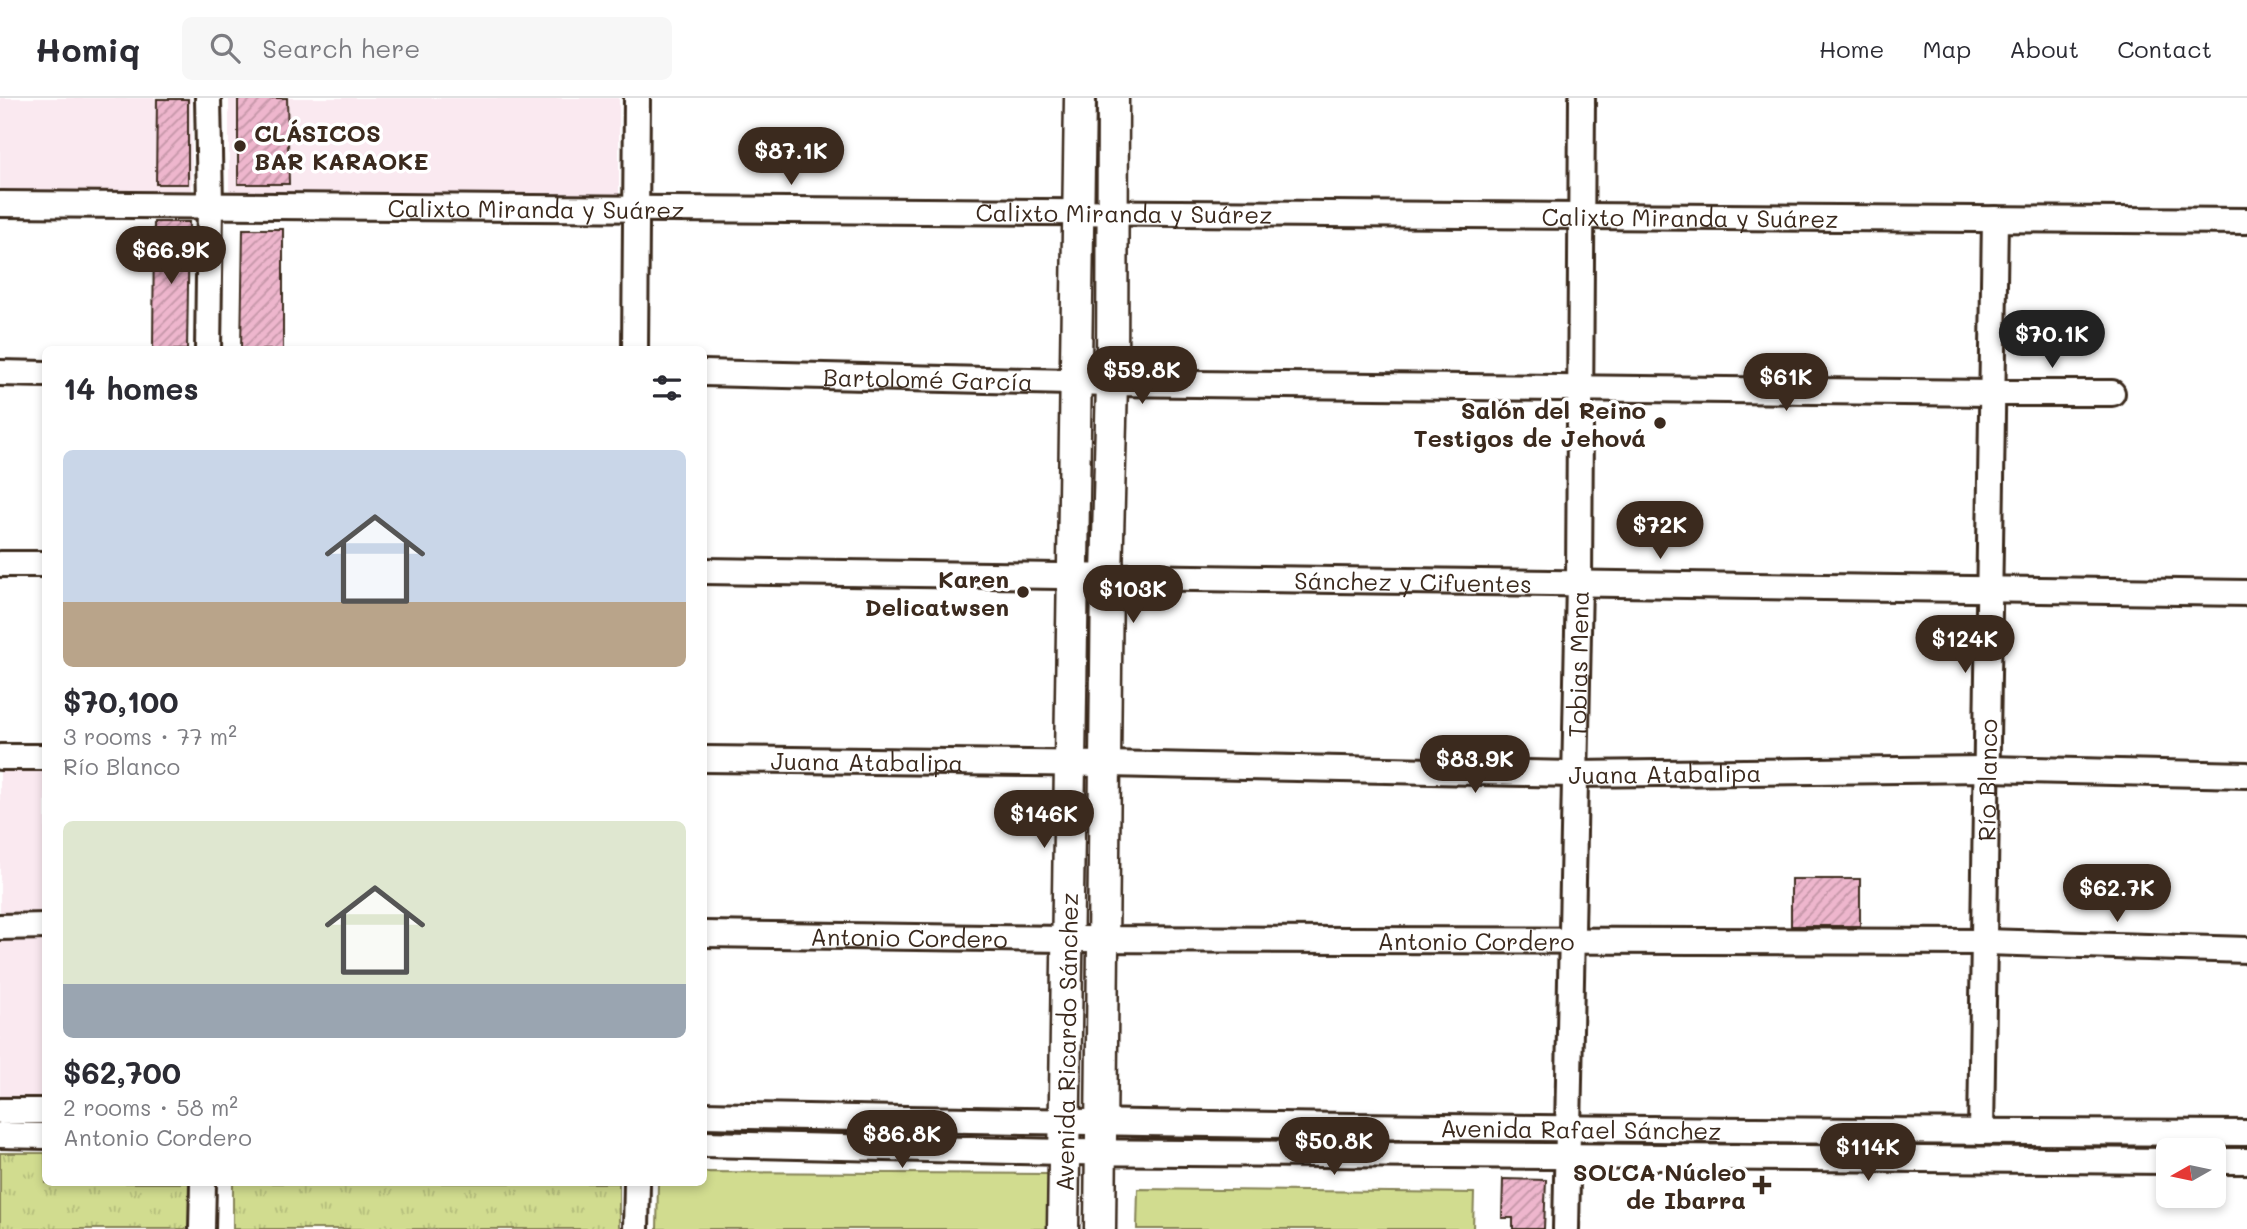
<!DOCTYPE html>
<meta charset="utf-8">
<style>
:root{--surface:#fff;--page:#f7f7f7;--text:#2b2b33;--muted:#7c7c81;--line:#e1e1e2;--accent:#3b2a1e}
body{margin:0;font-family:Mali,sans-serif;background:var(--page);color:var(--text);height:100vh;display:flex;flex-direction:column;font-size:26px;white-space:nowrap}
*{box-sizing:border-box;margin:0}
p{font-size:23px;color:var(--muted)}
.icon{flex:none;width:38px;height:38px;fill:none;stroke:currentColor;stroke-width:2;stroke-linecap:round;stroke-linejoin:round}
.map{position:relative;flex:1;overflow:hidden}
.drawer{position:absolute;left:42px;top:248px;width:665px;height:840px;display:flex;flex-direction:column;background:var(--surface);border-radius:10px;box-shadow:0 4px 10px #0003}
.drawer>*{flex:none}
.needle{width:46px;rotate:261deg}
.tools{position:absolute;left:2156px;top:1040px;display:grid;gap:14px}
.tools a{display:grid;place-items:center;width:70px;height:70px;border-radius:10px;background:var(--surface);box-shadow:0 4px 10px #0003;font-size:35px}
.price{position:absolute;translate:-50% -60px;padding:0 16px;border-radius:24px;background:var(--accent);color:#fff;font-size:23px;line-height:46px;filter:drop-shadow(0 2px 4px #0008)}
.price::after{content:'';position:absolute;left:50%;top:42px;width:21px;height:16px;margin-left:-10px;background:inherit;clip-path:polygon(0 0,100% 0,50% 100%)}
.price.on{background:#222;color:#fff}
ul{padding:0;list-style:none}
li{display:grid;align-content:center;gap:14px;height:371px;padding:0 21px}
li span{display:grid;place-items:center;height:217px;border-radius:10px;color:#555}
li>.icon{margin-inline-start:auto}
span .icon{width:126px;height:126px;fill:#fffc;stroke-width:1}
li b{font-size:30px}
h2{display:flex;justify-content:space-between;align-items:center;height:84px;padding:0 21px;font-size:30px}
header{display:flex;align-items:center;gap:42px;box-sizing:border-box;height:98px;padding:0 35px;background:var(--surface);border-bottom:2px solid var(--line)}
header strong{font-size:33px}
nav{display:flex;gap:38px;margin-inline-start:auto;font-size:24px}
.search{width:490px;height:63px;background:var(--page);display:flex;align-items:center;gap:18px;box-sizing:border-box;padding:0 24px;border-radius:10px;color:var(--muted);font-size:26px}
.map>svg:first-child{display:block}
</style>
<header>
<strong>Homiq</strong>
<div class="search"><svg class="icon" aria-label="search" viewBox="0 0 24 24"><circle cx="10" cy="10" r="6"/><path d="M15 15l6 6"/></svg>Search here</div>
<nav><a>Home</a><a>Map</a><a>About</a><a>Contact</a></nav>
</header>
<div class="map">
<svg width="2247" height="1131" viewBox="0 0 2247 1131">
<defs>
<pattern id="park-tufts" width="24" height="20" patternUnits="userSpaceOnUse" patternTransform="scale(1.75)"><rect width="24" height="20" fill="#d1dc8f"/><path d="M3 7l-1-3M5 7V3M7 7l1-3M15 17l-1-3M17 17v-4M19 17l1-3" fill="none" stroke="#b4bd7b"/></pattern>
<pattern id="building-hatch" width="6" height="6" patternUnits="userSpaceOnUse" patternTransform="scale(1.75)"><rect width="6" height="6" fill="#eeb6cd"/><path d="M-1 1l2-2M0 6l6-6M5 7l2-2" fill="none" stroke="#c294a6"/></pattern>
</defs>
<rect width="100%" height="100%" fill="#fff"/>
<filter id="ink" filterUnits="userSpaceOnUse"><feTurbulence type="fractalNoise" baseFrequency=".0143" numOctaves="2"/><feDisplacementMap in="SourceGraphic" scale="14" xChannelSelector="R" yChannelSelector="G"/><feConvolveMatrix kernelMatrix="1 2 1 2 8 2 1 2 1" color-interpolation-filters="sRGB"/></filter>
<g filter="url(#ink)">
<!-- built -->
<g fill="#fae9f0">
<polygon points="0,0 191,0 192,93 0,92"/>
<polygon points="229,0 619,0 619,96 229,95"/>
<polygon points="0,674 45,674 45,817 0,818"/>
<polygon points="45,840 45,1003 0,1003 0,841"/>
</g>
<!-- green -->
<g fill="#d1dc8f" stroke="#868356" stroke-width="2">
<polygon points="704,1074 1048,1076 1048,1131 657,1131 658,1085 704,1085"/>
<polygon points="1138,1091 1474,1095 1473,1131 1137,1131"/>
</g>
<!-- park -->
<g fill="url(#park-tufts)" stroke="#868356" stroke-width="2">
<polygon points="0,1055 45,1055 46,1085 192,1085 192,1131 0,1131"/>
<rect x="233" y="1085" width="386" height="46"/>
</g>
<!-- building -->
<g fill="url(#building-hatch)" stroke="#3b2a1e" stroke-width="2">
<polygon points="238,0 287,0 289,86 238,86"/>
<polygon points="157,1 188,1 188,86 156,86"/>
<polygon points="154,124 189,124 187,252 153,252"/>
<polygon points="243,131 283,131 283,252 241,252"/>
<rect x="1791" y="781" width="69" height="47"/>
<polygon points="1503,1081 1546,1082 1544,1131 1513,1131 1513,1120 1502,1120"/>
</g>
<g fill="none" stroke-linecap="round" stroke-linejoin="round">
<defs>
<g id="minor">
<polyline points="208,0 210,107 208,252"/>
<path id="s1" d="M0 106 2247 123"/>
<polyline points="635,252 637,0"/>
<polyline points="0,275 46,276"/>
<path id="s2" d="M704 275 1112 285 1992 295H2112"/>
<polyline points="0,466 46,466"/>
<path id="s3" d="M704 473 2247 495"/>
<polyline points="0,659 46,659"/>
<path id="s4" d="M704 661 1107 666 1573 676 1986 671 2247 677"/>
<polyline points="0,829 46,828"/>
<path id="s5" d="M704 836 1067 841 1985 844 2247 852"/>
<polyline points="0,1013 46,1013"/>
<path id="s6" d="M704 1017C1218 1028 1732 1033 2247 1035"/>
<path id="s7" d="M1981 1034 1995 121"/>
<polyline points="0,1037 46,1038"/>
<polyline points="704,1046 1063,1054 2168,1063"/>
<polyline points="2214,1063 2247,1063"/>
<polyline points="202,1131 203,1085"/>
<polyline points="636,1131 637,1085"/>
<path id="s8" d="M1566 1131 1579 484 1582 0"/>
</g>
<g id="major">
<path id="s9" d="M1063 1131 1080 0"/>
<polyline points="1100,1131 1107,478 1112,285 1113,0"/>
</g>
</defs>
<!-- minor casing -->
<use href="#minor" stroke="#3b2a1e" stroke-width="30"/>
<!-- major casing -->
<use href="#major" stroke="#3b2a1e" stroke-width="35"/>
<!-- minor -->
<use href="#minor" stroke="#fff" stroke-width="24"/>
<!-- major -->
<use href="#major" stroke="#fff" stroke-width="30"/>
</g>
</g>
<!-- markers -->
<g fill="#3b2a1e" stroke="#fff" stroke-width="2.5">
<circle cx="240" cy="48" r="7"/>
<circle cx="1660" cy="325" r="7"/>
<circle cx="1023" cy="494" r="7"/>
<path d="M1758.5 1076.5h7v7h7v7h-7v7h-7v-7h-7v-7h7z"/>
</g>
<g text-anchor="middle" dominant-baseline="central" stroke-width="7" stroke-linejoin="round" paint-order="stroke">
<!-- poi labels -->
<g font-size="24" font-weight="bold" fill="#3b2a1e" stroke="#fff" text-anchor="end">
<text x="254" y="34" text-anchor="start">CLÁSICOS<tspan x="254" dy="28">BAR KARAOKE</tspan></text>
<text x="1646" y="311">Salón del Reino<tspan x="1646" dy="28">Testigos de Jehová</tspan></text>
<text x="1009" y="480">Karen<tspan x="1009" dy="28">Delicatwsen</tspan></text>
<text x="1746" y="1073">SOLCA Núcleo<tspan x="1746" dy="28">de Ibarra</tspan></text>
</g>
<!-- street labels -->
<g font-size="24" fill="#3b2a1e" stroke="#fff">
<text stroke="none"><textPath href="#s1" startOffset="536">Calixto Miranda y Suárez</textPath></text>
<text stroke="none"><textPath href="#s1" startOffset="1124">Calixto Miranda y Suárez</textPath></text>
<text stroke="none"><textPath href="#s1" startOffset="1690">Calixto Miranda y Suárez</textPath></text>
<text stroke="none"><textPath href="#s2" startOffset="224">Bartolomé García</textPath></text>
<text stroke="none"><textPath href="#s3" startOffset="709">Sánchez y Cifuentes</textPath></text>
<text stroke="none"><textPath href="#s8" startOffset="565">Tobias Mena</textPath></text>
<text stroke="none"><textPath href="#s4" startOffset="163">Juana Atabalipa</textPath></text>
<text stroke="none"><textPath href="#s4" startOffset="961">Juana Atabalipa</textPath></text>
<text stroke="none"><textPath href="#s7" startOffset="352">Río Blanco</textPath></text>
<text stroke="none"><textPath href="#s5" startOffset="205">Antonio Cordero</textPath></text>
<text stroke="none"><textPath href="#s5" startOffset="772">Antonio Cordero</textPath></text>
<text stroke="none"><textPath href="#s9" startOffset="187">Avenida Ricardo Sánchez</textPath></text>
<text stroke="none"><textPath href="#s6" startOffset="877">Avenida Rafael Sánchez</textPath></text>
</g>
</g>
</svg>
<div class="tools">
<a><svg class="needle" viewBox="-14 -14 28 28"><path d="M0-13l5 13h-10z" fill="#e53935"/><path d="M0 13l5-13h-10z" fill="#7c7c81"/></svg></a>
</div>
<b class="price" style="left:791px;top:89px">$87.1K</b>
<b class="price" style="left:171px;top:188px">$66.9K</b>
<b class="price on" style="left:2052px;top:272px">$70.1K</b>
<b class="price" style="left:1142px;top:308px">$59.8K</b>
<b class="price" style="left:1786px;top:315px">$61K</b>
<b class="price" style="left:1660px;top:463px">$72K</b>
<b class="price" style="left:1133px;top:527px">$103K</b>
<b class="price" style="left:1965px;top:577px">$124K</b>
<b class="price" style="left:1475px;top:697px">$83.9K</b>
<b class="price" style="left:1044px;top:752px">$146K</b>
<b class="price" style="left:2117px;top:826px">$62.7K</b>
<b class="price" style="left:902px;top:1072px">$86.8K</b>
<b class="price" style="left:1334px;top:1079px">$50.8K</b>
<b class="price" style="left:1868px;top:1085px">$114K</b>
<section class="drawer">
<h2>14 homes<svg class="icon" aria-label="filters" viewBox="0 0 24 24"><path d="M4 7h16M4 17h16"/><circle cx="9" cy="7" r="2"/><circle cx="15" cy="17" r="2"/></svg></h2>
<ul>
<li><span style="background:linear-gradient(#c9d6e8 70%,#b9a48a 0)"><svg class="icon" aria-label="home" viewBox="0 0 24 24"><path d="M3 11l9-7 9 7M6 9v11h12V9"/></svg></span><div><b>$70,100</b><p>3 rooms · 77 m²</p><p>Río Blanco</p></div></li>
<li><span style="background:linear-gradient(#dfe7d0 75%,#9aa5b1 0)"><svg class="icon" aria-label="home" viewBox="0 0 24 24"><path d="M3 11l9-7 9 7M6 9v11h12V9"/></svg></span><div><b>$62,700</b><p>2 rooms · 58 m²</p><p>Antonio Cordero</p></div></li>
</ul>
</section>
</div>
